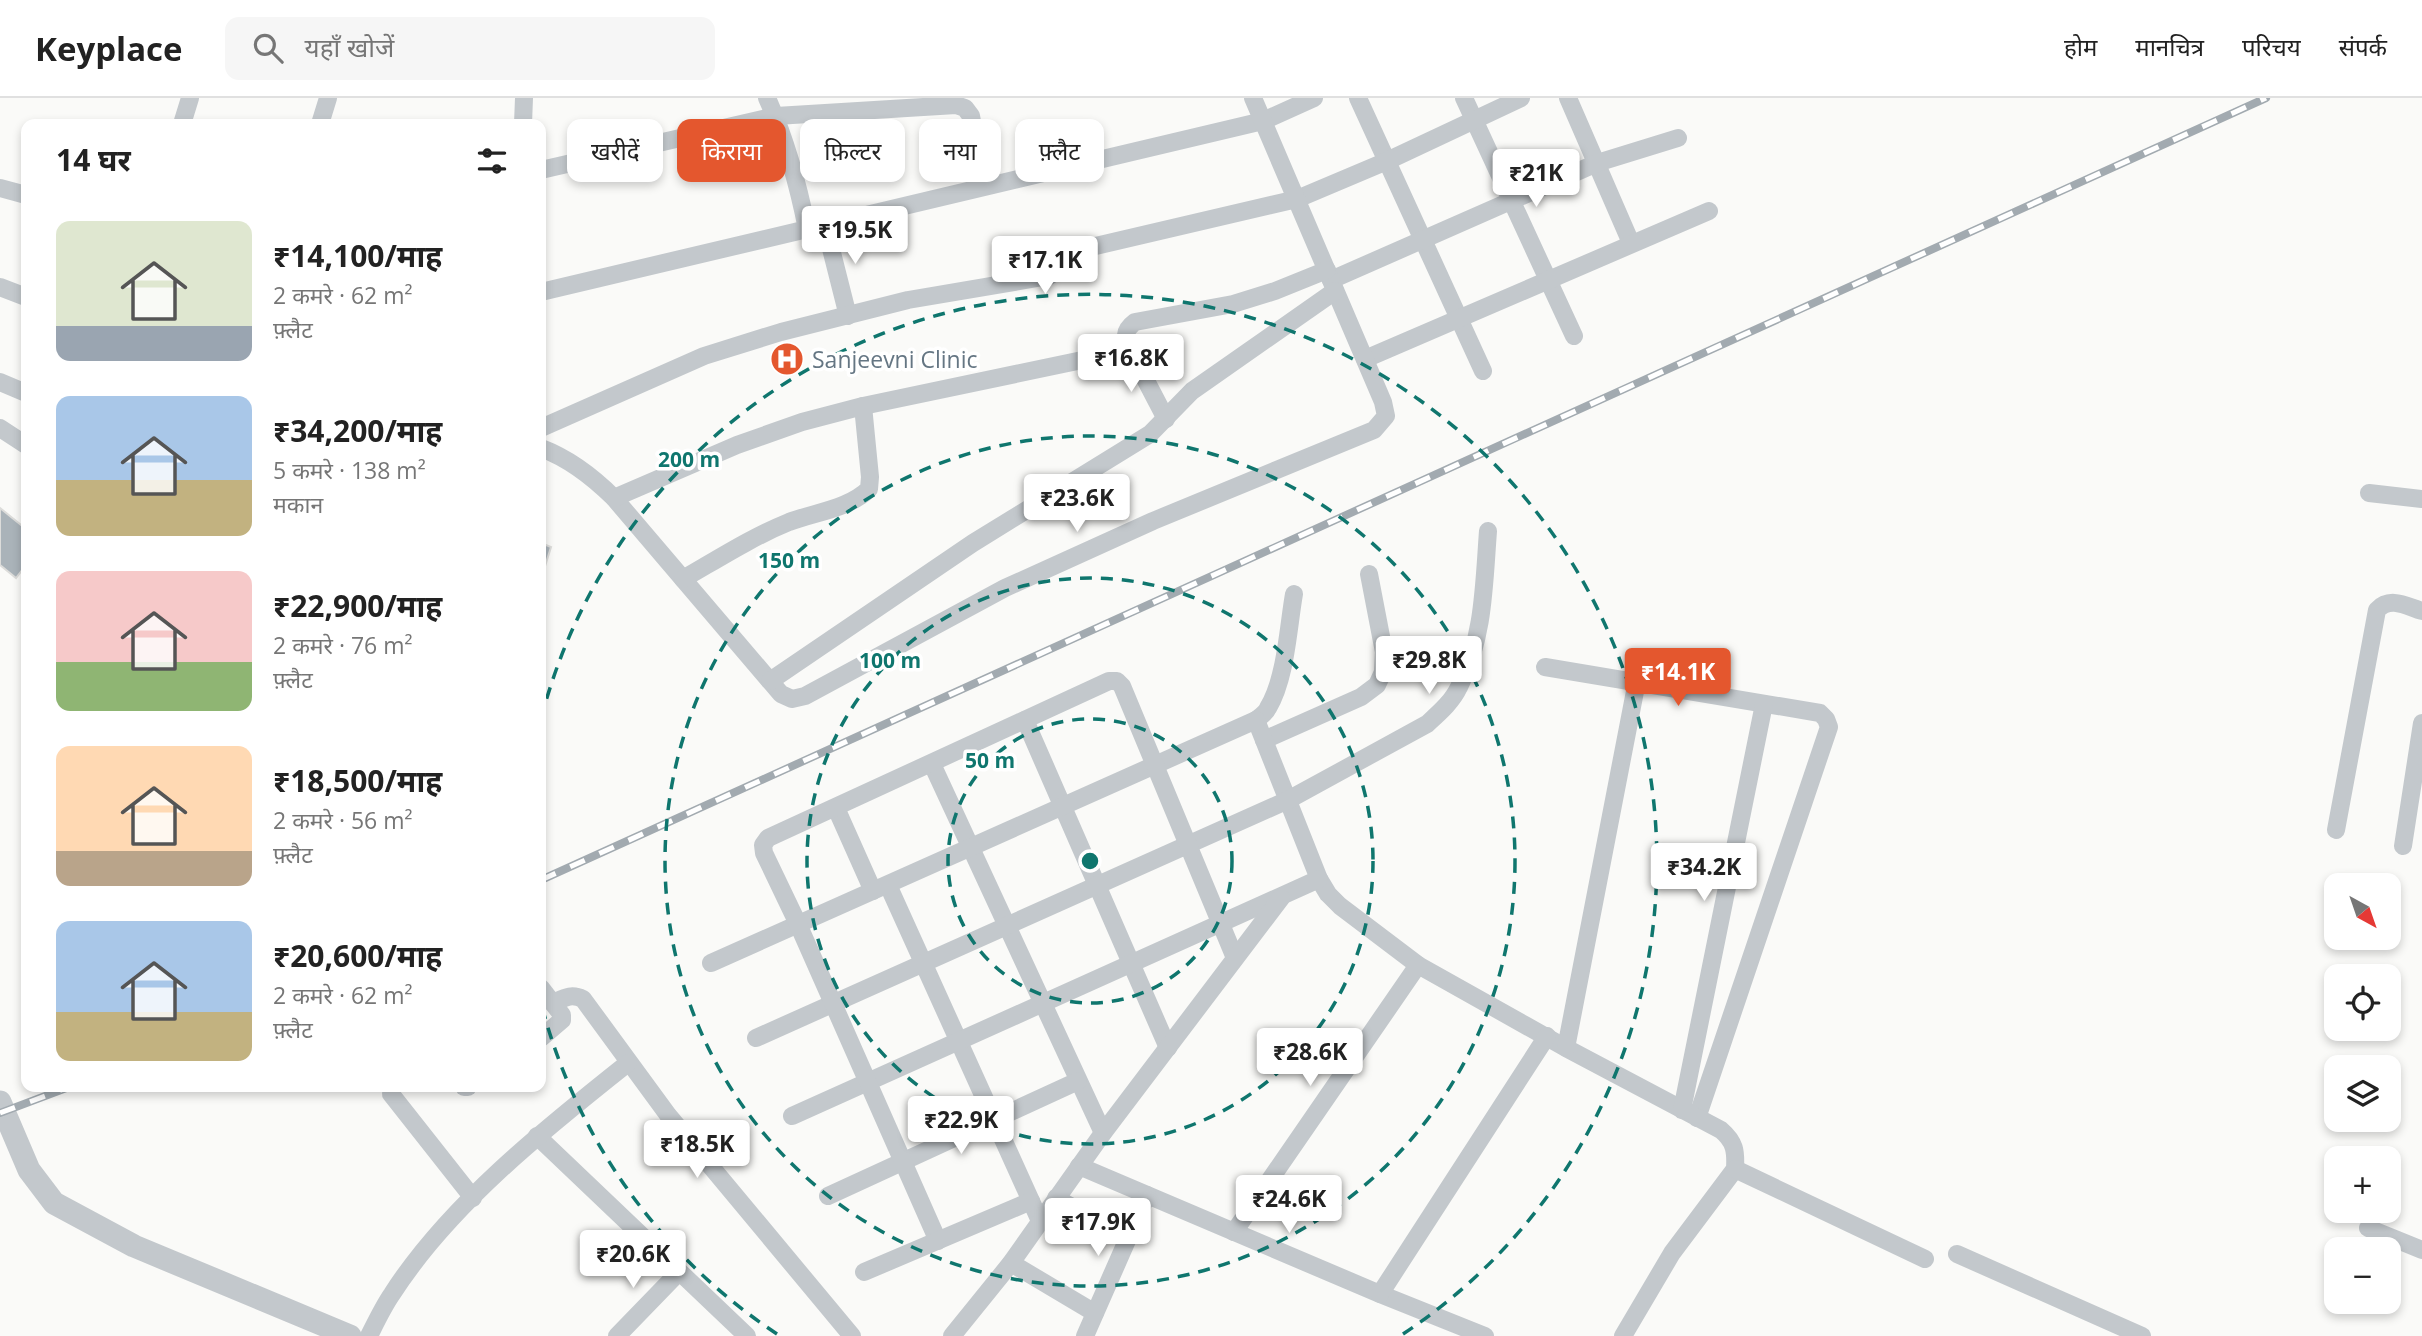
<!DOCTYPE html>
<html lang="hi">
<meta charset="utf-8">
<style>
:root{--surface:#fff;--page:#f6f6f6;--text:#222;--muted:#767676;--line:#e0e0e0;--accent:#e4572e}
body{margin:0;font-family:"Open Sans","Noto Sans Devanagari",sans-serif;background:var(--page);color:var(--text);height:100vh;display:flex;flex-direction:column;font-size:26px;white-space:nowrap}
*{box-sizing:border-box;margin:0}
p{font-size:23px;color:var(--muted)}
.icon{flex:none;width:38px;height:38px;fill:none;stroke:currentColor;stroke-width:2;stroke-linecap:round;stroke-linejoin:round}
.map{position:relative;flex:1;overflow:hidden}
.details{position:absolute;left:21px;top:21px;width:525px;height:973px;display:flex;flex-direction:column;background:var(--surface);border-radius:14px;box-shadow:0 4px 10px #0003}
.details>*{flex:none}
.guide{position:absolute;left:567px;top:21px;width:665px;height:63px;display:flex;gap:14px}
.needle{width:46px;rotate:140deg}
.tools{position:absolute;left:2324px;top:775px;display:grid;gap:14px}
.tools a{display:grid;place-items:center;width:77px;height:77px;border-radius:14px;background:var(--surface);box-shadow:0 4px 10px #0003;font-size:35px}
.price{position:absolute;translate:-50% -60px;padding:0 16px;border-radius:7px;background:#fff;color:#222;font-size:23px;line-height:46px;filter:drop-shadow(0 2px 4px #0008)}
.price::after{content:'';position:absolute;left:50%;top:42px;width:21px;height:16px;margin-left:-10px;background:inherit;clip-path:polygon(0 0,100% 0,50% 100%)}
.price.on{background:var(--accent);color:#fff}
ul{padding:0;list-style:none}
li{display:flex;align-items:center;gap:21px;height:175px;padding:0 35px}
li span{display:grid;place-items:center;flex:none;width:196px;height:140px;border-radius:14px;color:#555}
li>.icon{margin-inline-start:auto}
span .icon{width:84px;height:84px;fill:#fffc;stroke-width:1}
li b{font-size:30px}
h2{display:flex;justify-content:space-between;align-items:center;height:84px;padding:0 35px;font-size:30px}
.tag{padding:0 24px;border-radius:14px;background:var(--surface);box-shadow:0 4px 10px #0003;font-size:24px;line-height:63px}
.tag.on{background:var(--accent);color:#fff}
header{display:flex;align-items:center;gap:42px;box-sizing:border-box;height:98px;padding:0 35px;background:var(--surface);border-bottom:2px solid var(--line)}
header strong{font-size:33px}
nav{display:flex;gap:38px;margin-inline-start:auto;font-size:24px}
.search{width:490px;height:63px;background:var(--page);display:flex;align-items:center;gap:18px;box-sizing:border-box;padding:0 24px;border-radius:14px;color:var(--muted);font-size:26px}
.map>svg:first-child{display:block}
</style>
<header>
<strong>Keyplace</strong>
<div class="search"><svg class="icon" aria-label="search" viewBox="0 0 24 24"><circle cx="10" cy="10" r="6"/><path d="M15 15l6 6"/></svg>यहाँ खोजें</div>
<nav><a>होम</a><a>मानचित्र</a><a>परिचय</a><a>संपर्क</a></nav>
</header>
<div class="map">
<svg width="2422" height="1238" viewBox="0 0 2422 1238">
<rect width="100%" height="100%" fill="#fafaf8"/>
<!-- building -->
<g fill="#aab3b9" stroke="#dcdcda" stroke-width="2">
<polygon points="0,410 26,431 26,467 16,480 0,467"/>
<polygon points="541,445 551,449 541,481"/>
</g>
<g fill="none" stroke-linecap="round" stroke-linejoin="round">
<!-- minor -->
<g stroke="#c3c8cc" stroke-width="18">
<path d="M767 0C786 42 798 86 807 131"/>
<polyline points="1358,0 1483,273"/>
<polyline points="1464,0 1574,238"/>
<polyline points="1568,0 1631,145"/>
<polyline points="182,26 190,0"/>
<polyline points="320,26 328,0"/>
<polyline points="523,26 524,0"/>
<polyline points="541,72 776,18 956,7 965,10 971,18 984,88"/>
<polyline points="0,90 26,97"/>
<polyline points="825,127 848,218"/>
<polyline points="1331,182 1597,65 1678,40"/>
<polyline points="0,189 26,199"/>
<polyline points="541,194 1263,23 1314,0"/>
<polyline points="1130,252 1166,321"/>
<polyline points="1365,261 1709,113"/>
<polyline points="0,284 26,295"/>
<polyline points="0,330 26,347"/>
<path d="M541 330 704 258 781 234 908 202 1049 178C1063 170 1073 157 1087 150L1297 101 1387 63 1521 0"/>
<path d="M541 350C570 361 592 378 614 400L781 596 792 601 805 598 1005 490 1153 423 1374 332 1386 318 1383 304 1253 0"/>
<polyline points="2369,395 2422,401"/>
<path d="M614 400 737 347 802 324 863 308 1130 252C1125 239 1123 233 1135 224L1233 206 1275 193 1327 172"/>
<path d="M683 481C718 461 752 439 789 424 816 414 848 411 869 391L870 379 863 308"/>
<polyline points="1545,569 1820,615 1826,621 1829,629 1697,1020"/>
<polyline points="770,583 973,445 1150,336 1192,293 1335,193"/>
<polyline points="1025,622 1168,950"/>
<path d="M1256 622C1261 618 1266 615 1268 610 1286 580 1288 530 1294 496"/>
<polyline points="1264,642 1361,599 1377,587 1383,574 1384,554 1369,476"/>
<polyline points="932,666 1103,1035"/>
<polyline points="836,710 873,793"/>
<path d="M2336 732 2377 512C2390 498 2406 508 2422 513"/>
<polyline points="2403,748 2422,625"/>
<polyline points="888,787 1040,1123"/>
<path d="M711 865 1256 622 1319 781 1328 796 1340 808 1418 867 1566 950 1721 1032C1735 1044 1736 1053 1735 1071L1672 1155 1623 1238"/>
<polyline points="541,890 562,917 562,922 541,940"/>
<path d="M553 905C564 900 571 895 583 901L668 1017 852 1238"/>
<path d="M756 940 1288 702 1427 626C1439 615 1452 604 1459 589 1484 541 1484 485 1488 433"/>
<polyline points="1566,950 1637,583"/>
<polyline points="464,989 468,989"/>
<polyline points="391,996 473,1100"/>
<polyline points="1682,1012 1764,606"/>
<polyline points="792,1018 1319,781"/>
<polyline points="537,1038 747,1238"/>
<polyline points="1079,1068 1380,1196 1485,1238"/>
<polyline points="1735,1071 1925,1161"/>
<polyline points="828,1098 1078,983"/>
<polyline points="1056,1100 1128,1140"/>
<polyline points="2368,1130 2422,1152"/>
<polyline points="1234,1134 1418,867"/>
<polyline points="938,1143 798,826 764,755 763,747 768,740 1109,583 1117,583 1122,588 1235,860"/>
<polyline points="1957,1156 2142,1238"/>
<polyline points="1011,1165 1095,1215"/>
<polyline points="864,1174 1031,1103"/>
<polyline points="1380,1196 1547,938"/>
<path d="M369 1238C376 1224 383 1209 392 1196 449 1107 546 1030 628 965"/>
<polyline points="617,1238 679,1174"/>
<polyline points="952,1238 1011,1165 1103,1035 1281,800"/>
<polyline points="1085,1238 1147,1097"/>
</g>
<!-- tertiary -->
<polyline stroke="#c3c8cc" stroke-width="23" points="0,1004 29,1072 54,1105 134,1148 350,1238"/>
<defs>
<g id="rail">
<polyline points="541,782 2266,0"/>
<polyline points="0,1015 69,989"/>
</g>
</defs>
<!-- rail casing -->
<use href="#rail" stroke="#a2aab0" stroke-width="8"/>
<!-- rail -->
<use href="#rail" stroke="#fff" stroke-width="5" stroke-dasharray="16" stroke-linecap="butt"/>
</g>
<!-- distance rings -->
<g fill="none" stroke="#0f766e" stroke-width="3.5" stroke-dasharray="12 9">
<circle cx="1090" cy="763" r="142"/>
<circle cx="1090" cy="763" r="283"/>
<circle cx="1090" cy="763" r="425"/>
<path d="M777 1236A567 567 0 0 1 541 905M541 621A567 567 0 1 1 1403 1236"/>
</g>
<!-- icons -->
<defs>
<symbol id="hospital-disc" viewBox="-11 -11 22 22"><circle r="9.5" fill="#e4572e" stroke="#fff"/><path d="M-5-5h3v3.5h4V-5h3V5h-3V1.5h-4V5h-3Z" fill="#fff"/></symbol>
</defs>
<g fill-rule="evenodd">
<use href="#hospital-disc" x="768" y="242" width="38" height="38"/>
</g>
<g text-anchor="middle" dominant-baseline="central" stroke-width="7" stroke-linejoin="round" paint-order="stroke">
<!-- poi labels -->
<g font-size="23" fill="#657683" stroke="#fff" text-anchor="start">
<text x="812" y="261">Sanjeevni Clinic</text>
</g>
</g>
<circle cx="1090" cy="763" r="10" fill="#0f766e" stroke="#fff" stroke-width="3.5"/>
<g font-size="21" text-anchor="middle" font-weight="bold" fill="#0f766e" stroke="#fff" stroke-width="7" stroke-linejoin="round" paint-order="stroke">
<text x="689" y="369">200 m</text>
<text x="789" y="470">150 m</text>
<text x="890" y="570">100 m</text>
<text x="990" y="670">50 m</text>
</g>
</svg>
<div class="tools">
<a><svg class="needle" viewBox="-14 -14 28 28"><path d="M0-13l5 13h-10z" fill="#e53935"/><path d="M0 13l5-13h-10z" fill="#767676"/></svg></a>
<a><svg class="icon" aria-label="locate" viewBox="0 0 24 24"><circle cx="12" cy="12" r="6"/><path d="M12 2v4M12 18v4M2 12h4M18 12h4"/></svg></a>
<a><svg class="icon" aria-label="layers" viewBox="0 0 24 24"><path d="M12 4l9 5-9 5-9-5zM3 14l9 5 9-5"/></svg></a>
<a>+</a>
<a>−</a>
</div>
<b class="price" style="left:1536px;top:111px">₹21K</b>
<b class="price" style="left:855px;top:168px">₹19.5K</b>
<b class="price" style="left:1045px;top:198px">₹17.1K</b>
<b class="price" style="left:1131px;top:296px">₹16.8K</b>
<b class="price" style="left:1077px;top:436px">₹23.6K</b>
<b class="price" style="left:1429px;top:598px">₹29.8K</b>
<b class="price on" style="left:1678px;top:610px">₹14.1K</b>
<b class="price" style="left:1704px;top:805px">₹34.2K</b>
<b class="price" style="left:1310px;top:990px">₹28.6K</b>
<b class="price" style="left:961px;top:1058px">₹22.9K</b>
<b class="price" style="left:697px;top:1082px">₹18.5K</b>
<b class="price" style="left:1289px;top:1137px">₹24.6K</b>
<b class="price" style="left:1098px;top:1160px">₹17.9K</b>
<b class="price" style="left:633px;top:1192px">₹20.6K</b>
<div class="guide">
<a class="tag">खरीदें</a>
<a class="tag on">किराया</a>
<a class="tag">फ़िल्टर</a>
<a class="tag">नया</a>
<a class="tag">फ़्लैट</a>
</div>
<section class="details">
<h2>14 घर<svg class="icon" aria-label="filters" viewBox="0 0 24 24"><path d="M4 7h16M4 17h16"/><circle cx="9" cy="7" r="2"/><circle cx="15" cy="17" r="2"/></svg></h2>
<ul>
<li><span style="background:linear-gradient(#dfe7d0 75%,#9aa5b1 0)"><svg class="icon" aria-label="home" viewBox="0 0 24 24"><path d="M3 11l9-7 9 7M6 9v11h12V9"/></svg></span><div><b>₹14,100/माह</b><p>2 कमरे · 62 m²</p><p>फ़्लैट</p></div></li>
<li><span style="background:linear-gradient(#a9c7e8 60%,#c2b280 0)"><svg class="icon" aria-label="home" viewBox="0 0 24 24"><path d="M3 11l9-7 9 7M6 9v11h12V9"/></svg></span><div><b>₹34,200/माह</b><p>5 कमरे · 138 m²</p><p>मकान</p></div></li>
<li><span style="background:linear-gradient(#f6c9c9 65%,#8fb573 0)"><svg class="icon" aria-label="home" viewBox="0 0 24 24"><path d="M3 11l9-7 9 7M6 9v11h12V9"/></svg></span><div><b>₹22,900/माह</b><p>2 कमरे · 76 m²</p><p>फ़्लैट</p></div></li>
<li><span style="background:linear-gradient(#ffd9b3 75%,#b9a48a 0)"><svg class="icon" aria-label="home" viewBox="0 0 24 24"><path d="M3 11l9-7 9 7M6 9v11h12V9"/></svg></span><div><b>₹18,500/माह</b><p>2 कमरे · 56 m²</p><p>फ़्लैट</p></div></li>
<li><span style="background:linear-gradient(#a9c7e8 65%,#c2b280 0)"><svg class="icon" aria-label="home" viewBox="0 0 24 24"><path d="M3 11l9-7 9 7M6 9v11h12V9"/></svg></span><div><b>₹20,600/माह</b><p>2 कमरे · 62 m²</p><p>फ़्लैट</p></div></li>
</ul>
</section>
</div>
